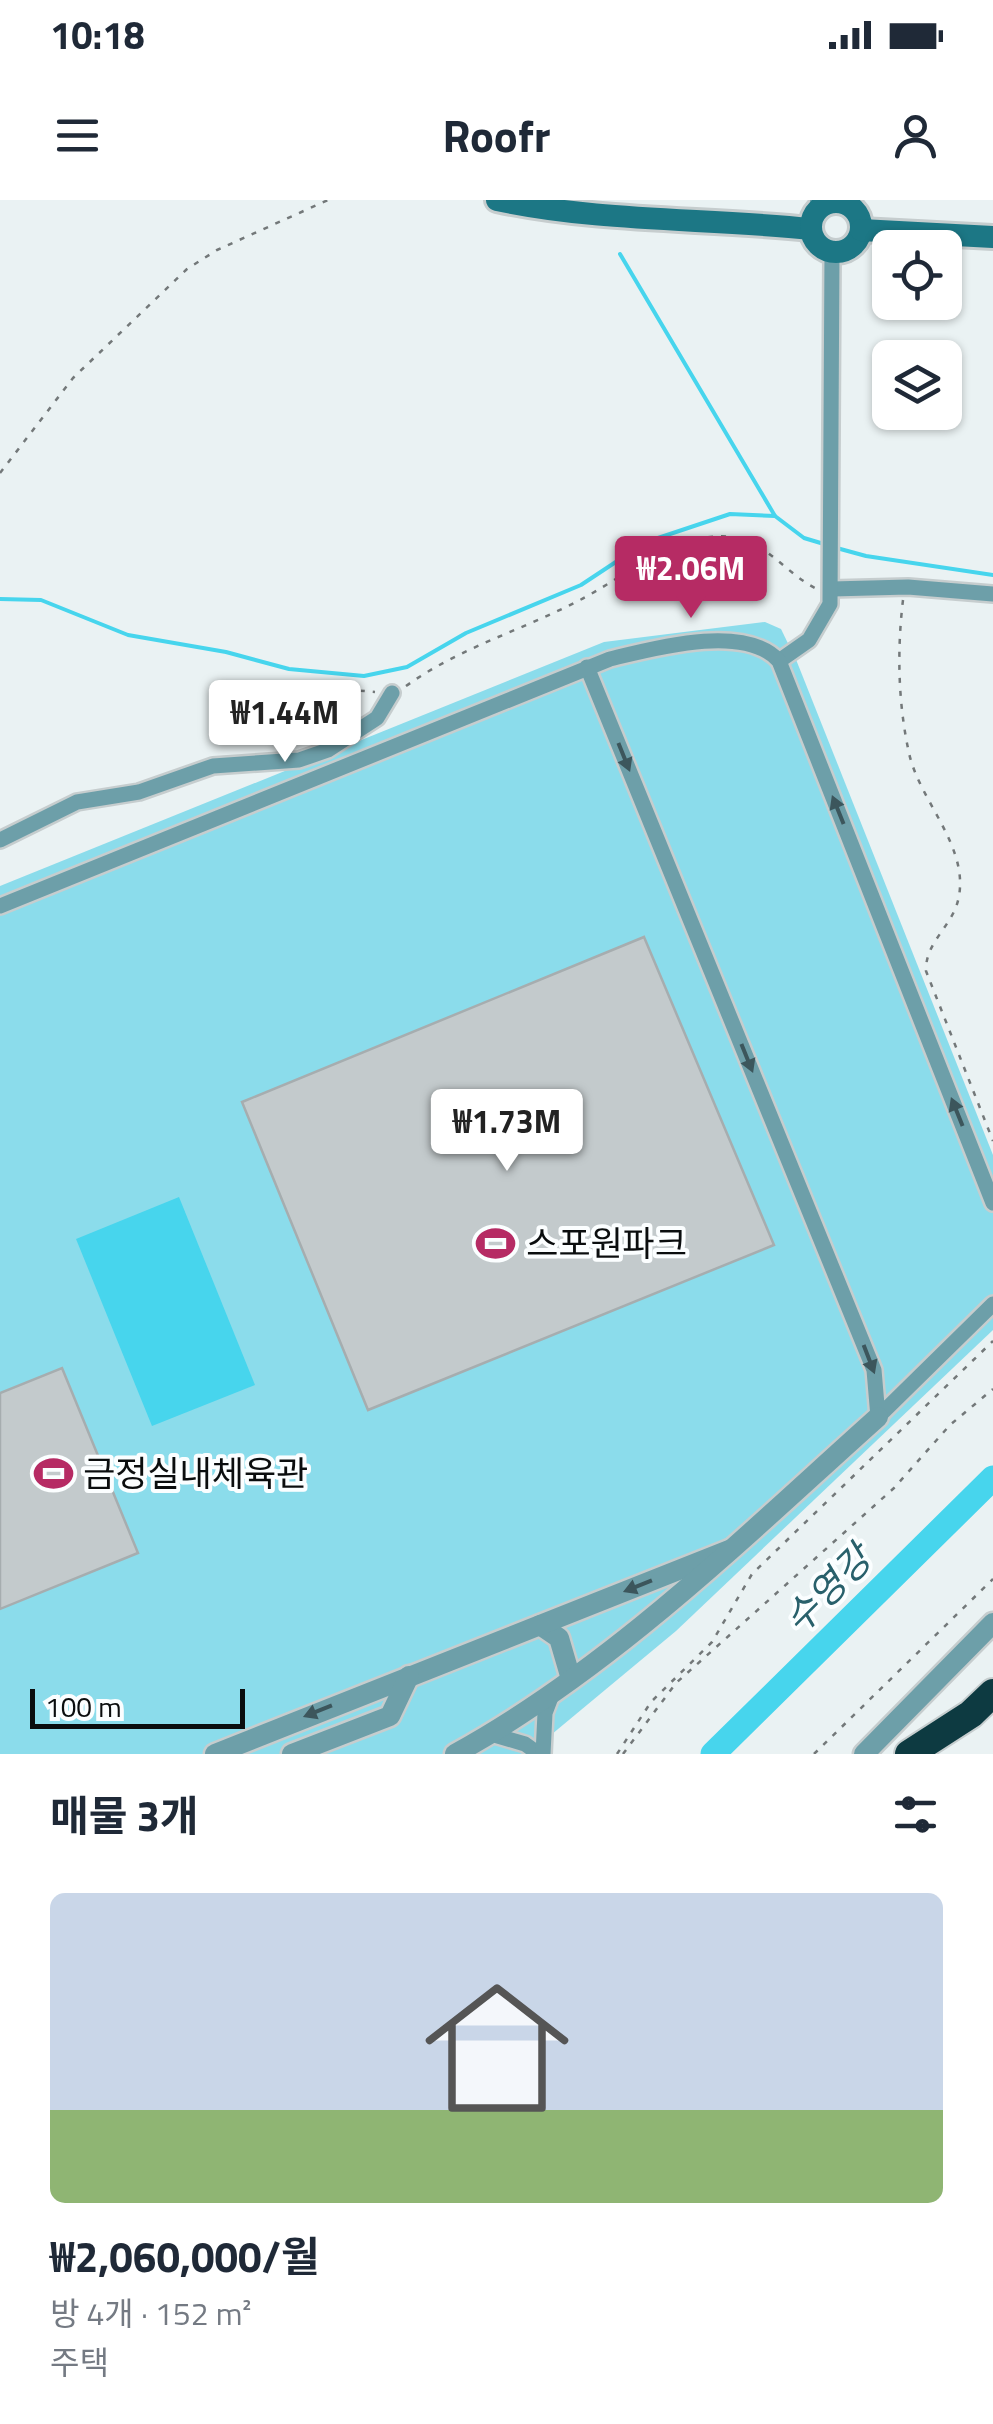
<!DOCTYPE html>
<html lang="ko">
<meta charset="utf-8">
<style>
:root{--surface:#fff;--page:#f2f2f3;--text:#1f2937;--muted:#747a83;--accent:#b62b64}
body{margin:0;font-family:"Titillium Web","Noto Sans KR",sans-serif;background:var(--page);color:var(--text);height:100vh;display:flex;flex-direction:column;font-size:38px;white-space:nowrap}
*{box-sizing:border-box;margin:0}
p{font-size:32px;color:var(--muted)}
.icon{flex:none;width:55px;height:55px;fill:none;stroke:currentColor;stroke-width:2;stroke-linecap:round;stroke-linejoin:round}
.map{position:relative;height:1554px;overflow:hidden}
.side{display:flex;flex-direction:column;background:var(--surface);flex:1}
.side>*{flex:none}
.buttons{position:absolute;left:872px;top:30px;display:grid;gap:20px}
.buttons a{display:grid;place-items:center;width:90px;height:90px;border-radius:15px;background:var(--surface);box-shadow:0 2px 8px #0004;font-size:50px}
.scale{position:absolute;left:30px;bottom:25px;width:215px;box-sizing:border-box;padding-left:10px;border:5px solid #0a0d0e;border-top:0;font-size:28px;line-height:35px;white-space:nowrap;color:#0a0d0e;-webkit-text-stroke:8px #fbfeff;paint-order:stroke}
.price{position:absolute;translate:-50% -85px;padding:0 22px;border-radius:10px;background:#fff;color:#222;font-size:32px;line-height:65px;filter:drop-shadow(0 2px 5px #0008)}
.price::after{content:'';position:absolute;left:50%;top:60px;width:30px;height:22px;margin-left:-15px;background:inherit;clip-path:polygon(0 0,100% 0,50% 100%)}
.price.selected{background:var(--accent);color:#fff}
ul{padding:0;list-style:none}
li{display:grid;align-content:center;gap:20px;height:530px;padding:0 50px}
li span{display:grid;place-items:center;height:310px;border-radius:15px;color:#555}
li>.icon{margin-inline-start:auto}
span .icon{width:180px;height:180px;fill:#fffc;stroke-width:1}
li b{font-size:42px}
h2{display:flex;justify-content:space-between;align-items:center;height:120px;padding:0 50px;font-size:42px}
.status{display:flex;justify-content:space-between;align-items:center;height:70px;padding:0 50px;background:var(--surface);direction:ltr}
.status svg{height:28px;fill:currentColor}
header{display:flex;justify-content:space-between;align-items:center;height:130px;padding:0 50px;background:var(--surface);font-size:45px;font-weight:700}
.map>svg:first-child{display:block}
</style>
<div class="status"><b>10:18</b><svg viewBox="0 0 49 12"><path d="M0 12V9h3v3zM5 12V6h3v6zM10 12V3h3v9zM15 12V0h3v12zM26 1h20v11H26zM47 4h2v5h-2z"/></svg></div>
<header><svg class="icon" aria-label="menu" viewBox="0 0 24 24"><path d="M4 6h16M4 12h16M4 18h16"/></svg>Roofr<svg class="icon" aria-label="person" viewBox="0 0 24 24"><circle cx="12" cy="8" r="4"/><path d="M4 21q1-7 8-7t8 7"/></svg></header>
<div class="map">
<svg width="993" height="1554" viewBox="0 0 993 1554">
<rect width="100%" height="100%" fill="#eaf2f3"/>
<!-- green -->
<polygon fill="#8bdceb" points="765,422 781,429 797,462 993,955 993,1130 676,1431 528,1554 0,1554 0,686 604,442"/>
<!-- water -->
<polygon fill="#47d5ed" points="179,997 255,1185 152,1226 76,1039"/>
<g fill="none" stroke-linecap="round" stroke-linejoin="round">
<!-- stream -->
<g stroke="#47d5ed" stroke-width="4">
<polyline points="620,54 775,316"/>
<polyline points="833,347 866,356 993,375"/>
<polyline points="0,399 41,400 128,435 226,452 289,469 364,476 407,467 466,433 581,385 646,342 730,314 775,316 804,338 824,344"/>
</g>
<!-- river -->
<polyline stroke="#47d5ed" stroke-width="25" points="713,1554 993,1278"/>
</g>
<!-- building -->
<g fill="#c3cacc" stroke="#a6adaf" stroke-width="2.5">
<polygon points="644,737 774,1045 368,1210 242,902"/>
<polygon points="62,1168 138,1353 0,1409 0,1193"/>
</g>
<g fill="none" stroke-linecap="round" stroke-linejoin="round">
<defs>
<polyline id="service" points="814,0 817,10"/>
<g id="minor">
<polyline points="832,389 908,387 993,394"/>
<polyline points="779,461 809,440 830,404 832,52"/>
<polyline points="587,467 874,1170 878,1217 993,1104"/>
<polyline points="0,640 77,602 139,592 213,566 299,560 328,550 377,518 392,493"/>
<path d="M0 706 610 459C655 448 745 423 779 461L993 1003"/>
<polyline points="491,1534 525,1544 539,1554"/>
<polyline points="543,1554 545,1513 553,1492"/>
</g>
<g id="tertiary">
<polyline points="540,1425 559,1438 571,1479"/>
<polyline points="215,1554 729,1350"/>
<polyline points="292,1554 390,1516 409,1476"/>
<path d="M455 1554C613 1467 745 1336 878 1217"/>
<polyline points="864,1554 993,1423"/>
</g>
<g id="secondary">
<path d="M497 0C600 22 706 18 811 29"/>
<circle cx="836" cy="27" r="25"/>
<polyline points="861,30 993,37"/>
</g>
<polyline id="motorway" points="909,1554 971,1514 993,1493"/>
</defs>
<!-- service casing -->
<use href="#service" stroke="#c6cdce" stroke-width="12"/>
<!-- minor casing -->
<use href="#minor" stroke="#c6cdce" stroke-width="20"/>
<!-- tertiary casing -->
<use href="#tertiary" stroke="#c6cdce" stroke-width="25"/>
<!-- secondary casing -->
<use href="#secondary" stroke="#c6cdce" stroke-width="28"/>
<!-- motorway casing -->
<use href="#motorway" stroke="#c6cdce" stroke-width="32"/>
<!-- path -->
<g stroke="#737879" stroke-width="2.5" stroke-dasharray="5 8" stroke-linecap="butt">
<polyline points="0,273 73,178 187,69 217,50 328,0"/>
<path d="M903 400C897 450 898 503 909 553 919 600 968 645 959 696 954 726 925 741 926 771L993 941"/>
<polyline points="308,486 375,492"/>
<path d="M406 486C459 448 520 431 578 401 624 378 676 330 732 337 766 342 786 373 815 388"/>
<polyline points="617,1554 651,1502 712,1442 752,1374 993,1141"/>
<polyline points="623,1554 676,1483 894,1288 950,1225 993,1189"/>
<polyline points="814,1554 993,1379"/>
</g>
<!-- service -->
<use href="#service" stroke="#6d9fa9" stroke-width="8"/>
<!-- minor -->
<use href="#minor" stroke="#6d9fa9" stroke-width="15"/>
<!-- tertiary -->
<use href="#tertiary" stroke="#6d9fa9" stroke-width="20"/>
<!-- secondary -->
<use href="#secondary" stroke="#1c7785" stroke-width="22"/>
<!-- motorway -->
<use href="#motorway" stroke="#0d3a41" stroke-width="28"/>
</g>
<!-- one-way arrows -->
<defs><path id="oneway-solid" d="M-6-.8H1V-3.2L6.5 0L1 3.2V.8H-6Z" transform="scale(2.5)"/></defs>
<g fill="#3c565c">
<use href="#oneway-solid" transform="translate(624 557) rotate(68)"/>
<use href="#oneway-solid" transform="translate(838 610) rotate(-112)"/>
<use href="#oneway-solid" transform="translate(747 858) rotate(68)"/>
<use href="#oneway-solid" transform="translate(957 912) rotate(-112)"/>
<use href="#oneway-solid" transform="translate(869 1159) rotate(69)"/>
<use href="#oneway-solid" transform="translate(638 1386) rotate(158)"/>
<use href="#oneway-solid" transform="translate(318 1511) rotate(158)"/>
</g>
<!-- icons -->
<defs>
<symbol id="stadium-bare" viewBox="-9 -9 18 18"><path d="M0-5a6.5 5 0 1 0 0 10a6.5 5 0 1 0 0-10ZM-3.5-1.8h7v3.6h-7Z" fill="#b62b64" stroke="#fbfeff" stroke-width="2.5" paint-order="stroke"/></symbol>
</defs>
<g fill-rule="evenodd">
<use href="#stadium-bare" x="468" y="1016" width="55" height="55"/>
<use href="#stadium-bare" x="26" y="1246" width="55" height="55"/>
</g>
<g text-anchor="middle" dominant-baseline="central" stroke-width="8" stroke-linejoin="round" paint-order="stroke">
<!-- poi labels -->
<g font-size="35" fill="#0a0d0e" stroke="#fbfeff" text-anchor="start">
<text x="526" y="1043">스포원파크</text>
<text x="83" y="1273">금정실내체육관</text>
</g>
<!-- water labels -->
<g font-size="38" font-style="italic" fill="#28606b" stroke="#fbfeff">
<text transform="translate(827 1389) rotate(-45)">수영강</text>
</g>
</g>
</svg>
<div class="buttons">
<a><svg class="icon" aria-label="locate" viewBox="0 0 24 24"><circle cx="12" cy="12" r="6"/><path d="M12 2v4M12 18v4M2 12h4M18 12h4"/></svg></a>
<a><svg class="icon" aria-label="layers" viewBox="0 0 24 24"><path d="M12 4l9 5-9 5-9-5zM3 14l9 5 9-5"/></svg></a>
</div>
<div class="scale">100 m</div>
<b class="price selected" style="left:691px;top:421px">₩2.06M</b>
<b class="price" style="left:285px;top:565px">₩1.44M</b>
<b class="price" style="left:507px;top:974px">₩1.73M</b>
</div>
<section class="side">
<h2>매물 3개<svg class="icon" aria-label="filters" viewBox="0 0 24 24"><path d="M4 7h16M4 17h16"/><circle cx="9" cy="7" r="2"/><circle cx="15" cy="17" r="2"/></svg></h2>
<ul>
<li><span style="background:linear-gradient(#c9d6e8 70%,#8fb573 0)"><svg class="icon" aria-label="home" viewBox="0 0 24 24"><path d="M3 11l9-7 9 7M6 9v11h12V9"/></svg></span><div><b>₩2,060,000/월</b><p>방 4개 · 152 m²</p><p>주택</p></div></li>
</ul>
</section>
